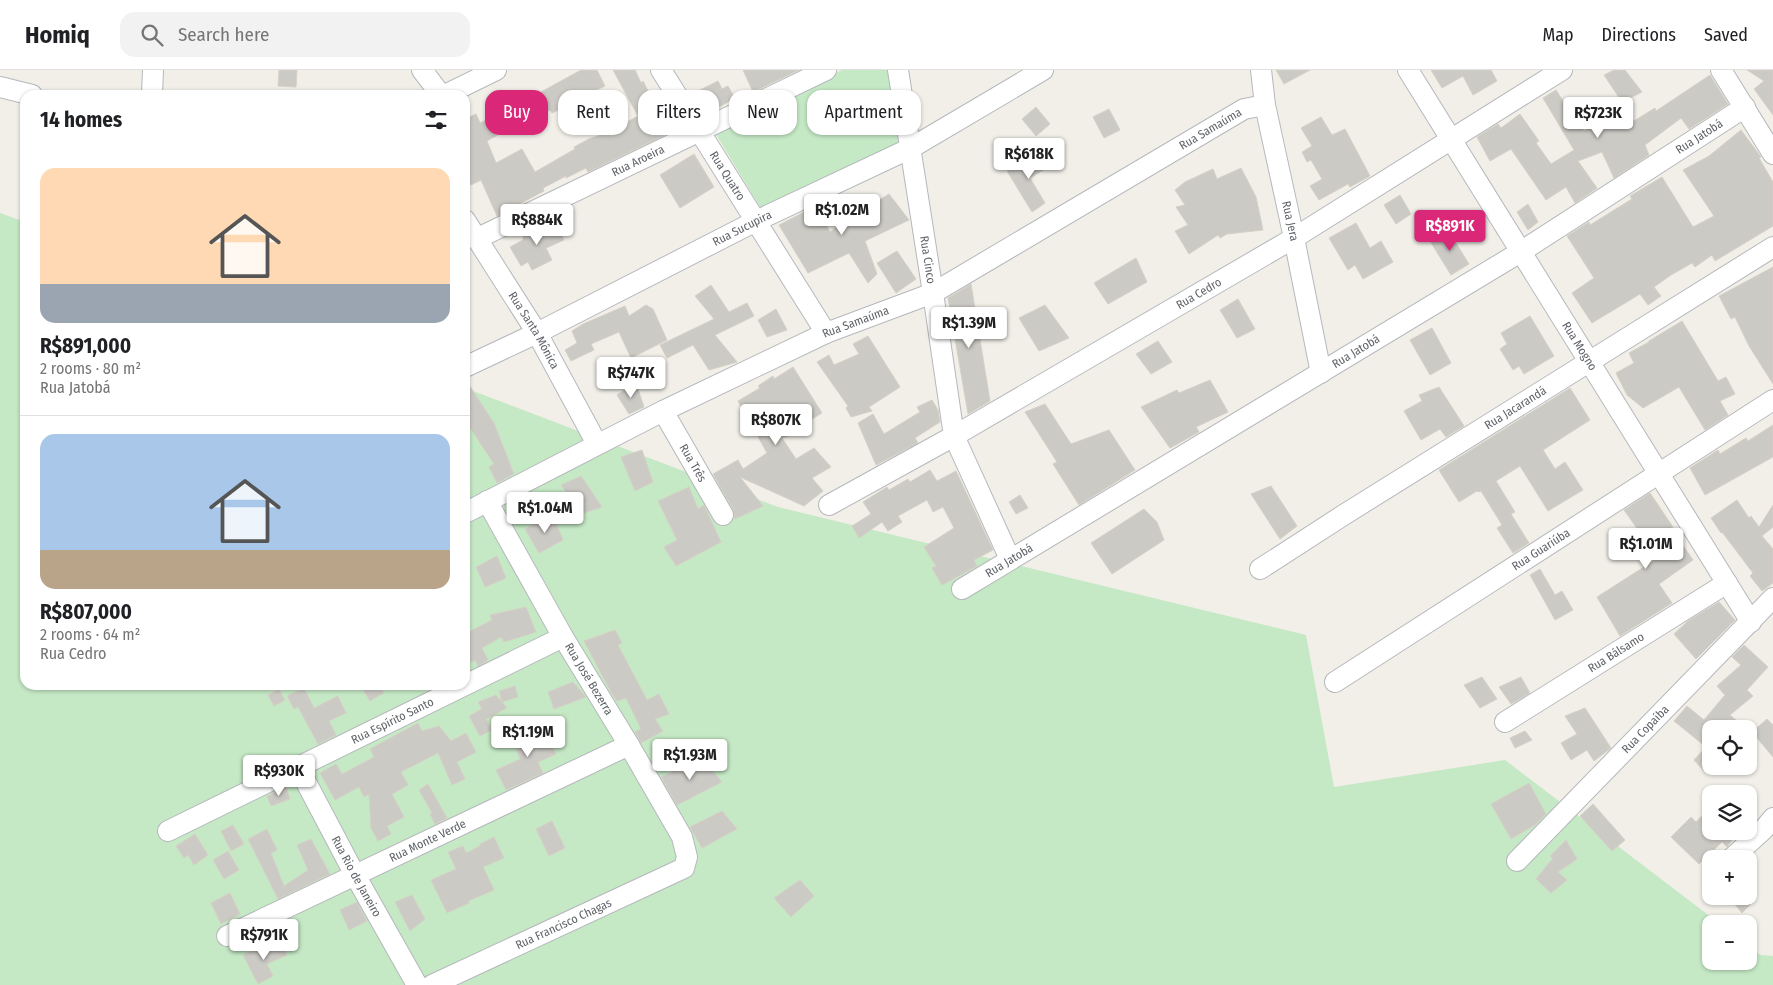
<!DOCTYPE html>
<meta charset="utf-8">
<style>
:root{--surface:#fff;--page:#f2f2f2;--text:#202124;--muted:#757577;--line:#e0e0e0;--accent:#db2777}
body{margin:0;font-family:"Fira Sans Condensed",sans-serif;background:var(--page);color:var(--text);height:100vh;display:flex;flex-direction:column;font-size:19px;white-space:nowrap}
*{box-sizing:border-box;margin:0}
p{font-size:16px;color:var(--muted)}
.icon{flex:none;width:28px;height:28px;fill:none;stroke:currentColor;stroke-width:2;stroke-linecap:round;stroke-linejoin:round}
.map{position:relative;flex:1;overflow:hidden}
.sheet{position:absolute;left:20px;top:20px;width:450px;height:600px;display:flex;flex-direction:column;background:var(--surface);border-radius:15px;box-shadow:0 1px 4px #0004}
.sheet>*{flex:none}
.guide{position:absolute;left:485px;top:20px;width:475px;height:45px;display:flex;gap:10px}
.buttons{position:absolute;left:1702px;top:650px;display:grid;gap:10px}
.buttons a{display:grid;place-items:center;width:55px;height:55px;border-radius:10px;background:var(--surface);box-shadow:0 1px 4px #0004;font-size:25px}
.price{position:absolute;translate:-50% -42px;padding:0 11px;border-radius:5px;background:#fff;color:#222;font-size:16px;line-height:32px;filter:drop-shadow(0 1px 2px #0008)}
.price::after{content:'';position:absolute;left:50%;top:30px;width:15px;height:11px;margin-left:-8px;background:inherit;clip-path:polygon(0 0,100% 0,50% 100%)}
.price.selected{background:var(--accent);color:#fff}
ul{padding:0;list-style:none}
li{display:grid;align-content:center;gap:10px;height:265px;padding:0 20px}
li+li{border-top:1px solid var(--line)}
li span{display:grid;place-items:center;height:155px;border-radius:15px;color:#555}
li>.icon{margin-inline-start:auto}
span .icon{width:90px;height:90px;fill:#fffc;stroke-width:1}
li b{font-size:21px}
h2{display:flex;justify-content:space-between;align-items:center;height:60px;padding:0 20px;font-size:21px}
.pill{padding:0 18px;border-radius:15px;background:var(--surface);box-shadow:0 1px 4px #0004;font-size:18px;line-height:45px}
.pill.selected{background:var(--accent);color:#fff}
header{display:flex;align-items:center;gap:30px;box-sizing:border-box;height:70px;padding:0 25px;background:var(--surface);border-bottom:1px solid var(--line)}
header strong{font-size:24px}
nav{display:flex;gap:28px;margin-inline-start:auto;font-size:18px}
.search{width:350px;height:45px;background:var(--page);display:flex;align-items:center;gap:12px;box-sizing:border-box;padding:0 18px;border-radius:15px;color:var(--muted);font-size:19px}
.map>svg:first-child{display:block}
</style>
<header>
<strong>Homiq</strong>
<div class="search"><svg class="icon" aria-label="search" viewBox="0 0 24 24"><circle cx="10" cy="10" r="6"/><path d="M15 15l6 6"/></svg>Search here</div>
<nav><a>Map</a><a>Directions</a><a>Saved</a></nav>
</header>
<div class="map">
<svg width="1773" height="915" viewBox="0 0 1773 915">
<rect width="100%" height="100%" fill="#f1efe8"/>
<!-- green -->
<g fill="#c5e8c5">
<polygon points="842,0 889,0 902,75 763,142 714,61"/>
<polygon points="0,143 25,152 25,615 465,615 465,318 778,437 1306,565 1334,717 1505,690 1720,854 1711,854 1711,891 1749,891 1749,876 1760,885 1773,886 1773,915 0,915"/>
</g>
<!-- building -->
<g fill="#cccac5" stroke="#d6d1c6">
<polygon points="279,0 297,0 296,17 278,16"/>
<polygon points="581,0 597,0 605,16 566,34 567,36 552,43 550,40 528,52 530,55 515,62 512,57 487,71 496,93 522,79 535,102 575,79 574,77 589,69 609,62 638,46 613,0 635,0 641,13 643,11 662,49 664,48 671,62 588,102 586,98 566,108 566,106 543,118 544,121 497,146 481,110 471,115 465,102 465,49 476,44 480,53 519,34"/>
<polygon points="743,0 799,0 753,22"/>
<polygon points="1276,0 1310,0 1284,14"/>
<polygon points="1431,0 1491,0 1497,11 1473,25 1463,6 1442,18"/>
<polygon points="1614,0 1625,0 1642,22 1622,32 1604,5"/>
<polygon points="1747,0 1773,0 1773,45 1754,19 1764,11"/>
<polygon points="1710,5 1728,34 1689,59 1681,48 1645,75 1649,85 1614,108 1602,82 1578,91 1597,118 1575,133 1566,117 1546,130 1511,79 1490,91 1477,67 1498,54 1501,58 1520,44 1539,71 1536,73 1551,94 1574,80 1543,28 1556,20 1577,53 1578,52 1584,61 1624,34 1634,51 1655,38 1656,41"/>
<polygon points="718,11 722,19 728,16 735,28 707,44 696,22"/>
<polygon points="1036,37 1050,54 1036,66 1022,49"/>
<polygon points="1109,39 1120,60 1104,68 1093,47"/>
<polygon points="1321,47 1332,65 1345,59 1370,106 1350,117 1348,114 1319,130 1310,116 1322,109 1311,90 1307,92 1302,82 1312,76 1301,58"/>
<polygon points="1741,60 1761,87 1759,88 1773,112 1773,156 1715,191 1712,185 1695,197 1692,193 1671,205 1654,217 1661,226 1648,235 1640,224 1592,253 1572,223 1594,208 1567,166 1589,152 1590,155 1632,129 1630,126 1662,107 1693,157 1714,146 1683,100 1709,86"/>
<polygon points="1039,82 1048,97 1030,108 1045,133 1032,142 1007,101"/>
<polygon points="694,84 714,117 680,138 660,105"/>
<polygon points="1241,98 1256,127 1263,160 1227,164 1220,168 1218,165 1189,184 1175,161 1188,155 1176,137 1185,135 1175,120 1185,112 1213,99 1217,109"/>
<polygon points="889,124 909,150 865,171 877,204 868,213 849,183 808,203 779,155 816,136 830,162 851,146 852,147"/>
<polygon points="1400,125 1411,144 1396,154 1384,135"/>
<polygon points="1528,134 1538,152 1528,160 1517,142"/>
<polygon points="555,151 564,170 546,178 552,190 532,200 528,192 521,196 510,177 523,170 523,166"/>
<polygon points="1356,153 1370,178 1381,171 1393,192 1363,209 1355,195 1348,200 1329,168"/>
<polygon points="1448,160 1469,194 1451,205 1430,171"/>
<polygon points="897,181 916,209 896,223 877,193"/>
<polygon points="1136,188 1147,212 1108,234 1094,213"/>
<polygon points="1773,197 1773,314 1749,276 1735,247 1731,249 1719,226"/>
<polygon points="971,214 990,331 968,344 948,228"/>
<polygon points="711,215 729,242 747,233 754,246 715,265 737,292 709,300 693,275 667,288 660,275 714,249 695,226"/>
<polygon points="1238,229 1255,259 1237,268 1220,240"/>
<polygon points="646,235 653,239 667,270 631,288 619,262 591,274 594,280 571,291 565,280 577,273 572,261 583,254 625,236 629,246"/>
<polygon points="1045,235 1069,268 1039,281 1019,248"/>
<polygon points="776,239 787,260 767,267 758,250"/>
<polygon points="1530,246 1554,286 1524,304 1519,296 1513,300 1500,279 1507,274 1501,263"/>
<polygon points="1682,251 1718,311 1726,307 1735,324 1720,331 1728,345 1705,360 1679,317 1643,338 1627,325 1616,303 1634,293 1629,283 1649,272 1649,271"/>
<polygon points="1432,258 1451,293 1430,305 1410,270"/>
<polygon points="868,266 900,317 869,337 872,341 851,347 846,338 848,336 817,292 829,285 834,295 859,284 853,274"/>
<polygon points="1158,271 1172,292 1151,304 1136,284"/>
<polygon points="793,297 822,343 804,354 808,360 782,368 796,389 814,378 831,397 812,408 823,421 804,436 740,407 763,436 735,449 733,439 713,404 738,390 743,399 767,383 738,331 760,318 758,316 773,306 774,309"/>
<polygon points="465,309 494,353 514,404 497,413 489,397 494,394 465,350"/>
<polygon points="1210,310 1228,342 1196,357 1199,362 1170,378 1141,337 1177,320 1179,323"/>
<polygon points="636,313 644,337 629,344 617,325"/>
<polygon points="1439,317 1464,356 1446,367 1440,359 1421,370 1404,341 1422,331 1419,325"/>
<polygon points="1570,318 1590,350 1543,380 1555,399 1565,392 1583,420 1548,441 1520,396 1496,411 1515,442 1511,444 1529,473 1513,483 1497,458 1502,455 1481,421 1478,422 1477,421 1459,432 1439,400"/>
<polygon points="932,330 938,340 940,352 915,368 918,373 876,395 858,353 873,344 884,364 920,342 917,337"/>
<polygon points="1045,334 1071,374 1109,360 1135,400 1079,435 1053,394 1057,392 1025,342"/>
<polygon points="1773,355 1773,387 1705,425 1690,398 1718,380 1720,384 1746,368 1748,371"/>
<polygon points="642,380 653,412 635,421 621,387"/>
<polygon points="930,400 937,411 956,401 993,480 974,490 977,496 942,515 932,498 936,496 924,477 954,458 943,437 933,442 927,430 898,446 902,452 888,461 882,452 859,468 852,456 871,444 863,432 887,417 889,420 908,409 910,412"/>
<polygon points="581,406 602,437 581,444 561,415"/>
<polygon points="1271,416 1297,456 1280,469 1251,424"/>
<polygon points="689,417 698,439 704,435 721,472 676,496 664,477 677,470 658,431"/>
<polygon points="1650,423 1673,457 1671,458 1693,490 1659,514 1672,533 1620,566 1597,527 1658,488 1624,440"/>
<polygon points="1020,425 1028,438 1016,444 1009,432"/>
<polygon points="1737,430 1749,448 1751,446 1759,457 1773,435 1773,457 1762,466 1773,479 1773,513 1762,521 1750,506 1753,503 1722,462 1721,463 1711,448"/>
<polygon points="1144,439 1157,452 1164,470 1112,504 1091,473"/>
<polygon points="552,444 563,470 539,483 525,459"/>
<polygon points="497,486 506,508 485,517 476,497"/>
<polygon points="1540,499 1555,525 1562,521 1573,540 1555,550 1530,505"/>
<polygon points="1719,532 1735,550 1696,589 1674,564 1688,551"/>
<polygon points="526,537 536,562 504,572 501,567 482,578 488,590 478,596 475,590 465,595 465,564 492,550 490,545"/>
<polygon points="615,560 622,573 618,575 647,630 659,624 669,644 655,649 663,661 641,673 635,662 641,659 626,628 617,631 612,624 584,571"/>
<polygon points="1744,575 1768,597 1747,620 1753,626 1730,645 1746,659 1711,659 1711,693 1704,701 1694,690 1706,677 1674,651 1687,636 1704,650 1725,625 1717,616 1741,595 1732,587"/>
<polygon points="1482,607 1497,629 1480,638 1464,615"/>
<polygon points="1521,607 1530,623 1511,634 1499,617"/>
<polygon points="573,612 586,627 554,639 548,622"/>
<polygon points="360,615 379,615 384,623 370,631"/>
<polygon points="515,616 518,627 502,632 499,621"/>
<polygon points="304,618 314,638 338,626 346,643 329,651 336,665 318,674 298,637 294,639 287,626"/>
<polygon points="279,619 285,630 274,636 268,625"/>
<polygon points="496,625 507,638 486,649 492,660 480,666 469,646 482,639 478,632"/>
<polygon points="1585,638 1611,678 1594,691 1587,680 1571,690 1561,673 1577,664 1565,646"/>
<polygon points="1767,649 1773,655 1773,687 1752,662"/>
<polygon points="541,652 556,684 538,692 543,703 506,720 496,700 520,689 516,679 530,668 526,660"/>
<polygon points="418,653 422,661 439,656 451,671 466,663 476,682 457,692 465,709 452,715 438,683 401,702 408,715 392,724 404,747 387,756 391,764 378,771 371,758 369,724 364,727 359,717 335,730 320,703 336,694 342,704 374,687 370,679"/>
<polygon points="1525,661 1532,670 1515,678 1510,668"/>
<polygon points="702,688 722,712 677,735 661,707"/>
<polygon points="1529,713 1546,744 1535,755 1511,769 1491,734"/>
<polygon points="428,714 447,748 435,754 430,744 432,743 419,720"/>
<polygon points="286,717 290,729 271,736 267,726"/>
<polygon points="1593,734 1625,770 1612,781 1580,746"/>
<polygon points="1711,736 1711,761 1738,761 1727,777 1722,772 1699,794 1671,767 1691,747 1696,752"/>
<polygon points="722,741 737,759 702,778 690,757"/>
<polygon points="552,751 565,778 549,786 536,759"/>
<polygon points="233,755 244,774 231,781 221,761"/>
<polygon points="267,759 277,780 271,783 284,816 308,800 297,775 311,769 330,804 278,829 248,769"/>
<polygon points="195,764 208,785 194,795 188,785 184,788 176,776"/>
<polygon points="494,767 504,788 483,797 494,820 468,831 469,833 447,843 431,810 456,799 448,782 463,776 466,783 480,776 480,774"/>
<polygon points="1566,770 1577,789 1558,802 1567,810 1551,823 1536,809 1553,788 1550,786"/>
<polygon points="228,781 239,800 224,809 213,790"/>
<polygon points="800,810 814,826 791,847 774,828"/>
<polygon points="230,823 240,844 221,854 211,833"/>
<polygon points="412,825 425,849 410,861 395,832"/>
<polygon points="1728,826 1744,826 1751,834 1742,843"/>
<polygon points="357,832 367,851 349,860 340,840"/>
<polygon points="281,872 287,885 267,894 273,906 258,914 243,885 258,877 261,882"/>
</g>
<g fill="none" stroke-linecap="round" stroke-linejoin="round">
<defs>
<g id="minor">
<polyline points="422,0 441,25"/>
<path id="s1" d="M661 0 826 263"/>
<path id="s2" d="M898 0 933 223 954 366 1010 489"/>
<path id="s3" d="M1261 0 1265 35 1294 168 1321 303"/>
<path id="s4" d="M1408 0 1751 552"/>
<polyline points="1721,0 1773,84"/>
<polyline points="0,17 32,25"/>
<polyline points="152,25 153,0"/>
<polyline points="445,25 496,0"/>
<path id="s5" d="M465 150 537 263 597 374"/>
<path id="s6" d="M476 169 826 0"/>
<path id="s7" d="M465 297 537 263 756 151 911 78 1043 0"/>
<path id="s8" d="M663 341 723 445"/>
<path id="s9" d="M829 435 954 366 1294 168 1562 0"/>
<path id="s10" d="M465 443 663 341 826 263 933 223 1244 39 1265 35"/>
<path id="s11" d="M1260 499 1342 446 1773 177"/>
<path id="s12" d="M962 519 1522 181 1745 37"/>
<path id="s13" d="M1335 612 1773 330"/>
<path id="s14" d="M1505 652 1727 513"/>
<path id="s15" d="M298 697 355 805 417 915"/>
<path id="s16" d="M168 761 563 567"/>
<polyline points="1731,789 1764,759 1773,748"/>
<path id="s17" d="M1517 791 1773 528"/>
<path id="s18" d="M227 866 629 675"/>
<path id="s19" d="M432 915 684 798 687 787 682 767 629 675 563 567 487 431"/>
</g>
</defs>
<!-- minor casing -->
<use href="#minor" stroke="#b5b8bc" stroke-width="22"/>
<!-- minor -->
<use href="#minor" stroke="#fff" stroke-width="20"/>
</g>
<g text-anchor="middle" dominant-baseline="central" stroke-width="4" stroke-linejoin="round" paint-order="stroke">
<!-- street labels -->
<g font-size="12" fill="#5f6368" stroke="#fff">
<text stroke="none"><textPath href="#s10" startOffset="840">Rua Samaúma</textPath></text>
<text stroke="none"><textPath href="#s12" startOffset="865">Rua Jatobá</textPath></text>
<text stroke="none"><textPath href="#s6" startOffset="180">Rua Aroeira</textPath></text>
<text stroke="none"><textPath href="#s1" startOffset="125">Rua Quatro</textPath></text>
<text stroke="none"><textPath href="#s3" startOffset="154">Rua Jera</textPath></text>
<text stroke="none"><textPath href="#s7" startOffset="310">Rua Sucupira</textPath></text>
<text stroke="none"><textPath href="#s2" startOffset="192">Rua Cinco</textPath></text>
<text stroke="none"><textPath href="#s9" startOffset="426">Rua Cedro</textPath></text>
<text stroke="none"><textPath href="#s10" startOffset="435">Rua Samaúma</textPath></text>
<text stroke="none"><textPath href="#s5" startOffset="130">Rua Santa Mônica</textPath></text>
<text stroke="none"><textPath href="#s4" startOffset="325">Rua Mogno</textPath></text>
<text stroke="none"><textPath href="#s12" startOffset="460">Rua Jatobá</textPath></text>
<text stroke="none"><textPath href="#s11" startOffset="302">Rua Jacarandá</textPath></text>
<text stroke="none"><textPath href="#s8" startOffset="60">Rua Três</textPath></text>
<text stroke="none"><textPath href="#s13" startOffset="245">Rua Guariúba</textPath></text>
<text stroke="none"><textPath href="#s12" startOffset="55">Rua Jatobá</textPath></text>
<text stroke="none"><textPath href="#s14" startOffset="131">Rua Bálsamo</textPath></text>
<text transform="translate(589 609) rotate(59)">Rua José Bezerra</text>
<text stroke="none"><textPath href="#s16" startOffset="250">Rua Espírito Santo</textPath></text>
<text stroke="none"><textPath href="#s17" startOffset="184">Rua Copaíba</textPath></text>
<text stroke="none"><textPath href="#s18" startOffset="222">Rua Monte Verde</textPath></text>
<text stroke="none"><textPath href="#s15" startOffset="124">Rua Rio de Janeiro</textPath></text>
<text stroke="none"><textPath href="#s19" startOffset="145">Rua Francisco Chagas</textPath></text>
</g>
</g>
</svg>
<div class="buttons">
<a><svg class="icon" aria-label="locate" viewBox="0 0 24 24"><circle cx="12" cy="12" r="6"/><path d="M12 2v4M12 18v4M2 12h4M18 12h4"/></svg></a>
<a><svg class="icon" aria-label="layers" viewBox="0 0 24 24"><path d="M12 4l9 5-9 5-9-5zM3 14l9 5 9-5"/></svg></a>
<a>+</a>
<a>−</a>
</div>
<b class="price" style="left:1598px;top:69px">R$723K</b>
<b class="price" style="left:1029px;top:110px">R$618K</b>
<b class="price" style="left:842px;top:166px">R$1.02M</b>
<b class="price" style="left:537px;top:176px">R$884K</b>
<b class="price selected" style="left:1450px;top:182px">R$891K</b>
<b class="price" style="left:969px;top:279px">R$1.39M</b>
<b class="price" style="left:631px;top:329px">R$747K</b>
<b class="price" style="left:776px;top:376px">R$807K</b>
<b class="price" style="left:545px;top:464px">R$1.04M</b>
<b class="price" style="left:1646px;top:500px">R$1.01M</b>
<b class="price" style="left:528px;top:688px">R$1.19M</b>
<b class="price" style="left:690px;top:711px">R$1.93M</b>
<b class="price" style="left:279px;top:727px">R$930K</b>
<b class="price" style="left:264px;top:891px">R$791K</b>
<div class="guide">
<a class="pill selected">Buy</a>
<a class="pill">Rent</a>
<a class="pill">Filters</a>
<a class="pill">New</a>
<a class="pill">Apartment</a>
</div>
<section class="sheet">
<h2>14 homes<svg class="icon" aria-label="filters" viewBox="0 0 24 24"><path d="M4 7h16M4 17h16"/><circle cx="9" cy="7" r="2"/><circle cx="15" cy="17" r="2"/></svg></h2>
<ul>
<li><span style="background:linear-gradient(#ffd9b3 75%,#9aa5b1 0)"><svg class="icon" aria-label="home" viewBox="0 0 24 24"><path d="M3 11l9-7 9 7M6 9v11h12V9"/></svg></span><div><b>R$891,000</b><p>2 rooms · 80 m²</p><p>Rua Jatobá</p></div></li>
<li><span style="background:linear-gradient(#a9c7e8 75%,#b9a48a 0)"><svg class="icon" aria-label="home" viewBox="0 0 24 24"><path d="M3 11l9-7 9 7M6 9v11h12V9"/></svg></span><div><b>R$807,000</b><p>2 rooms · 64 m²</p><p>Rua Cedro</p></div></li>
</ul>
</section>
</div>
